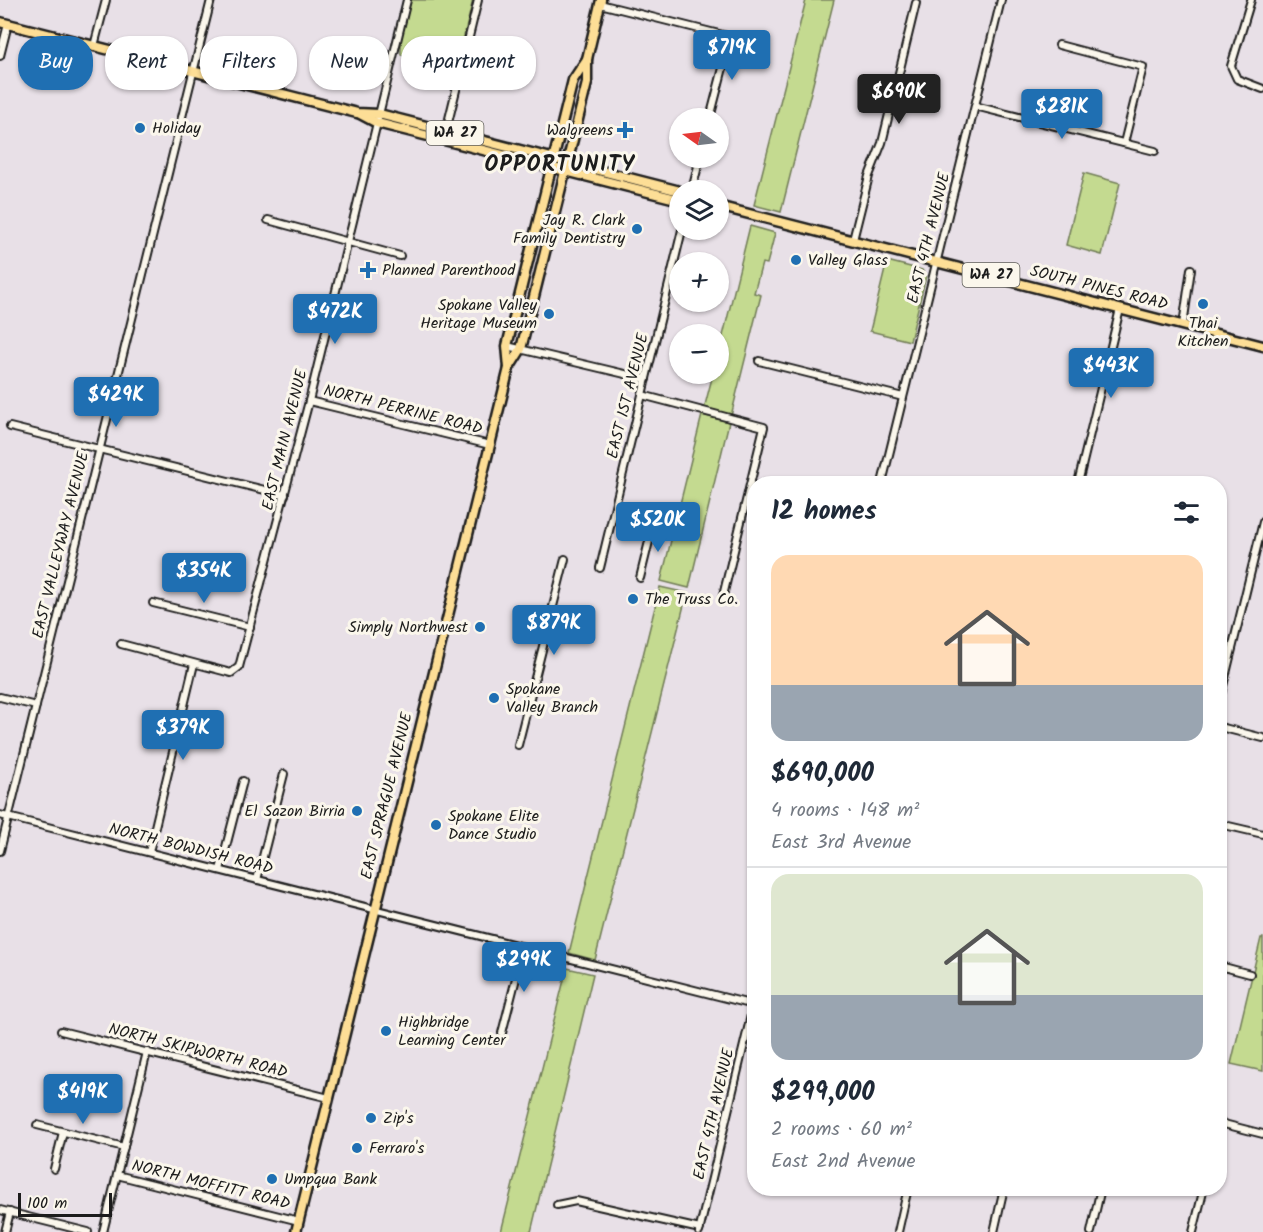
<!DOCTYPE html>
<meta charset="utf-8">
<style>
:root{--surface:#fff;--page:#f6f6f7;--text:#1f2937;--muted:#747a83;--line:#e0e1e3;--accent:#1f6fb2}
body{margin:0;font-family:Kalam,sans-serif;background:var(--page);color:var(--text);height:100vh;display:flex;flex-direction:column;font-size:22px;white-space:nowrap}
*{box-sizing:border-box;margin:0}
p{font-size:20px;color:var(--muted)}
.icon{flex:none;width:33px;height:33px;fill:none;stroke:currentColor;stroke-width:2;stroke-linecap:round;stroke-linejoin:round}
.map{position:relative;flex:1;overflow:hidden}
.side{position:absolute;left:747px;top:476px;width:480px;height:720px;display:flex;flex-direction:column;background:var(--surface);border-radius:24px;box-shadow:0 2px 4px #0004}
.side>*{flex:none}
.banner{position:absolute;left:18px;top:36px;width:570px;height:54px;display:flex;gap:12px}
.needle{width:39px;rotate:284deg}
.buttons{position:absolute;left:669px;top:108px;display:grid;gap:12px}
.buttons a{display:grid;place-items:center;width:60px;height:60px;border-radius:50%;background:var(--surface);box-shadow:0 2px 4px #0004;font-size:30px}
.scale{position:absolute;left:18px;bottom:15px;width:94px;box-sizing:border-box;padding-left:6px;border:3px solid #1c1c1c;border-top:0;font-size:16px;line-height:21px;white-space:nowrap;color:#1c1c1c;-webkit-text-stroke:4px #fbf7ec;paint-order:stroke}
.price{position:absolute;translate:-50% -51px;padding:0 14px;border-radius:6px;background:var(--accent);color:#fff;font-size:20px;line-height:39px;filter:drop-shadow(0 2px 3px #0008)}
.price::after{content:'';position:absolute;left:50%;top:36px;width:18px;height:14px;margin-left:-9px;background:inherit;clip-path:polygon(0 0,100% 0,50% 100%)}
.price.selected{background:#222;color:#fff}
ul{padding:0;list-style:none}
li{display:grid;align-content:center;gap:12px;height:318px;padding:0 24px}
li+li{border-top:2px solid var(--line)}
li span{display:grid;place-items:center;height:186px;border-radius:18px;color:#555}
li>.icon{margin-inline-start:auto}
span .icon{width:108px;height:108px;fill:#fffc;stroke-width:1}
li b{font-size:26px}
h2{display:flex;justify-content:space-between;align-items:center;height:72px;padding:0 24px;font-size:26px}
.chip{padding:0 21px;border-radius:24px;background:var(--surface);box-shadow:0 2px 4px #0004;font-size:21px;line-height:54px}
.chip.selected{background:var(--accent);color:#fff}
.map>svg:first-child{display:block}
</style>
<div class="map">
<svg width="1263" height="1232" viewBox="0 0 1263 1232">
<rect width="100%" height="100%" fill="#e8e0e7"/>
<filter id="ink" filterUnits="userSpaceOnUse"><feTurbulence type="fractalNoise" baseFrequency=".0167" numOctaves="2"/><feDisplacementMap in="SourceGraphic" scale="12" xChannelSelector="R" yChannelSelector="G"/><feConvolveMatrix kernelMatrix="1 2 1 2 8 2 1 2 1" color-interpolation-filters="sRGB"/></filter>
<g filter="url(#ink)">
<!-- green -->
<g fill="#c4da90" stroke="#707b56" stroke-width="1.5">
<polygon points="409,0 473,0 457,65 453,68 401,55 401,36"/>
<polygon points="806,0 834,0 781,212 754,205"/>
<polygon points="1084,173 1120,183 1102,255 1066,245"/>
<polygon points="750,226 775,233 767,264 762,263 754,293 761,295 731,416 704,409 713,374 718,374 719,352"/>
<polygon points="887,261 922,270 926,276 910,341 870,331"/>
<polygon points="702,415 729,422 689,588 661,581"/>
<polygon points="660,587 687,593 595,960 569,953"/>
<polygon points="1261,938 1263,938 1263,1071 1231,1064"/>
<polygon points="567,968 593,974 531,1232 501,1232"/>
</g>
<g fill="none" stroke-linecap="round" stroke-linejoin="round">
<defs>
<g id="minor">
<polyline points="1251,0 1231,66 1237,79 1263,89"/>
<polyline points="600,4 731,37 710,118"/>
<polyline points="1059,45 1143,67 1124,143"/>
<polyline points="94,46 106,0"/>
<polyline points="0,56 8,24"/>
<polyline points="975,106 1155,151"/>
<polyline points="446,131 478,0"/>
<polyline points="692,190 700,158"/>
<polyline points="268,220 400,256"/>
<polyline points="853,240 869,176 882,143 916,3"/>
<polyline points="1183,325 1191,269"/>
<polyline points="507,346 646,379"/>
<polyline points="759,361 903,397"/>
<polyline points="642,395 764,427 722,600"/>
<polyline points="309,401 490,445"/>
<polyline points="10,427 285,495"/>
<polyline points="882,483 1001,0"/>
<polyline points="1078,483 1120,309"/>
<polyline points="600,568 682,230"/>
<polyline points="640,578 654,521"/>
<polyline points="153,603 250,627"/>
<polyline points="121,644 231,673 239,667 309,401 407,0"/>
<polyline points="0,697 36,706"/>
<polyline points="1220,698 1263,522"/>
<polyline points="1220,727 1263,738"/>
<polyline points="518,745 565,559"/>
<polyline points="0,815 754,1005"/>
<polyline points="1220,824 1263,834"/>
<polyline points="0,851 211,0"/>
<polyline points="149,852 194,664"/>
<polyline points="220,870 243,781"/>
<polyline points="257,880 284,774"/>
<polyline points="1220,966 1250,974"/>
<polyline points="61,1031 329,1098"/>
<polyline points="502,1033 524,947"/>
<polyline points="1220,1123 1263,1134"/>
<polyline points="37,1125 124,1147"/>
<polyline points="54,1169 63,1132"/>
<polyline points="117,1175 299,1221"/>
<polyline points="557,1205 576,1201 700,1229"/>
<polyline points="0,1210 88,1232"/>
<polyline points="5,1232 10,1212"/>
<polyline points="103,1232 147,1052"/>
<polyline points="699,1232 754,1003"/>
<polyline points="898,1232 908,1188"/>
<polyline points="994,1232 1004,1188"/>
<polyline points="1091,1232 1101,1188"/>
<polyline points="1193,1232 1204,1188"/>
</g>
<g id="major">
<polyline points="0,22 357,113 379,114 680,191"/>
<polyline points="360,114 377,123 680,200"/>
<polyline points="718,206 1263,346"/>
<polyline points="509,368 507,346 573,80 587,59"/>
<polyline points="296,1232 509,368 521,349 587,83 587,59 601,0"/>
</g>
</defs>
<!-- minor casing -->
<use href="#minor" stroke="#1c1c1c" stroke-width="10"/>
<!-- major casing -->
<use href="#major" stroke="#1c1c1c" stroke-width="13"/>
<!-- minor -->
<use href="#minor" stroke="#fbf7ec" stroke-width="6"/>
<!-- major -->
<use href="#major" stroke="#fdde96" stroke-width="8"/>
</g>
</g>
<!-- markers -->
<g fill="#1f6fb2" stroke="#fbf7ec" stroke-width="2">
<circle cx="140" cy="128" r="6"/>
<path d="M622 121h6v6h6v6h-6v6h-6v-6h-6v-6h6z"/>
<circle cx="637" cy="229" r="6"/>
<circle cx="796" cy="260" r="6"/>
<path d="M365 261h6v6h6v6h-6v6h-6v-6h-6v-6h6z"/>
<circle cx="1203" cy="304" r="6"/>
<circle cx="549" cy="314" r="6"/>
<circle cx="633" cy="599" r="6"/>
<circle cx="480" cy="627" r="6"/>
<circle cx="494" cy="698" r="6"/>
<circle cx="357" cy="811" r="6"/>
<circle cx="436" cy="825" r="6"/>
<circle cx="386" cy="1031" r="6"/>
<circle cx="371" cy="1118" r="6"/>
<circle cx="357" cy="1148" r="6"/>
<circle cx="272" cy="1179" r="6"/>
</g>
<g text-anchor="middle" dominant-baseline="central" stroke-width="6" stroke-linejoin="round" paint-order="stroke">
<!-- shield labels -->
<g fill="#fbf7ec" stroke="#5f5e5a" stroke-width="1.5">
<rect x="426.5" y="121" width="57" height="24" rx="4.5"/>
<rect x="962.5" y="263" width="57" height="24" rx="4.5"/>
</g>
<g font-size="15" font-weight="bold" fill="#1c1c1c">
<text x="455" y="133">WA 27</text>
<text x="991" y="275">WA 27</text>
</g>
<!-- poi labels -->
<g font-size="16" fill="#1c1c1c" stroke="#fbf7ec" text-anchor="start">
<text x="152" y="128">Holiday</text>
<text x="613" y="130" text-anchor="end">Walgreens</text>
<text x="625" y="220" text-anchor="end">Jay R. Clark<tspan x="625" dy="18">Family Dentistry</tspan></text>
<text x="808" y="260">Valley Glass</text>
<text x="382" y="270">Planned Parenthood</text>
<text x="537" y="305" text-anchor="end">Spokane Valley<tspan x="537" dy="18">Heritage Museum</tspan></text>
<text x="1203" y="323" text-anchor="middle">Thai<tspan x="1203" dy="18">Kitchen</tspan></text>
<text x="645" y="599">The Truss Co.</text>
<text x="468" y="627" text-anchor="end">Simply Northwest</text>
<text x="506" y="689">Spokane<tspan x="506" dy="18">Valley Branch</tspan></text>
<text x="345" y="811" text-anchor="end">El Sazon Birria</text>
<text x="448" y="816">Spokane Elite<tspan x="448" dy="18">Dance Studio</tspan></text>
<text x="398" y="1022">Highbridge<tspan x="398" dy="18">Learning Center</tspan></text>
<text x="383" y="1118">Zip's</text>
<text x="369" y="1148">Ferraro's</text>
<text x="284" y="1179">Umpqua Bank</text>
</g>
<!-- street labels -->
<g font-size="16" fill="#1c1c1c" stroke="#fbf7ec">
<text transform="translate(929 238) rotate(-76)">EAST 4TH AVENUE</text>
<text transform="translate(1099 288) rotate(14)">SOUTH PINES ROAD</text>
<text transform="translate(628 396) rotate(-76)">EAST 1ST AVENUE</text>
<text transform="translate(403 410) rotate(14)">NORTH PERRINE ROAD</text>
<text transform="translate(285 440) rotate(-76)">EAST MAIN AVENUE</text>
<text transform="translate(61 545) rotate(-76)">EAST VALLEYWAY AVENUE</text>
<text transform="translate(387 796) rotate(-76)">EAST SPRAGUE AVENUE</text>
<text transform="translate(191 849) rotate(14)">NORTH BOWDISH ROAD</text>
<text transform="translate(198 1051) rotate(14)">NORTH SKIPWORTH ROAD</text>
<text transform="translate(714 1114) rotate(-77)">EAST 4TH AVENUE</text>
<text transform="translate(211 1185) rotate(14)">NORTH MOFFITT ROAD</text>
</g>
<!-- district labels -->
<g font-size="22" font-weight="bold" letter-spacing="1.5" fill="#1c1c1c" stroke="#fbf7ec">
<text x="560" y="165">OPPORTUNITY</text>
</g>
</g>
</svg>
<div class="buttons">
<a><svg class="needle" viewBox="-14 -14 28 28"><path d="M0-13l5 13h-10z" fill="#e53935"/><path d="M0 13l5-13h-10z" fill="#747a83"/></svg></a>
<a><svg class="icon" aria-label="layers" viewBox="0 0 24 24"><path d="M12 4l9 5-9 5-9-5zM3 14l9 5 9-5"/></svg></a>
<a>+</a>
<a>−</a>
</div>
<div class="scale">100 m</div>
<b class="price" style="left:732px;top:81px">$719K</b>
<b class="price selected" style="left:899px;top:125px">$690K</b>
<b class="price" style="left:1062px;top:140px">$281K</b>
<b class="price" style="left:335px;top:345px">$472K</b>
<b class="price" style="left:1111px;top:399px">$443K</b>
<b class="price" style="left:116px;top:428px">$429K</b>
<b class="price" style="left:658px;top:553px">$520K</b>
<b class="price" style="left:204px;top:604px">$354K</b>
<b class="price" style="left:554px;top:656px">$879K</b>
<b class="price" style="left:183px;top:761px">$379K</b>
<b class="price" style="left:524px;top:993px">$299K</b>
<b class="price" style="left:83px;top:1125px">$419K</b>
<div class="banner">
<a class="chip selected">Buy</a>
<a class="chip">Rent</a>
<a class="chip">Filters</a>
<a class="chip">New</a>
<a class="chip">Apartment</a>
</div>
<section class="side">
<h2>12 homes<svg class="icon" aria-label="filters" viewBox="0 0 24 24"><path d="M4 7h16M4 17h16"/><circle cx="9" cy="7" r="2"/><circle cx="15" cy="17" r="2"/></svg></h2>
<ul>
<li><span style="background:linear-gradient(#ffd9b3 70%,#9aa5b1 0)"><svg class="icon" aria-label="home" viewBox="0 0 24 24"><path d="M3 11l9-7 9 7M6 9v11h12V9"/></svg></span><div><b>$690,000</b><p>4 rooms · 148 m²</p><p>East 3rd Avenue</p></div></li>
<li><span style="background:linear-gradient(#dfe7d0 65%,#9aa5b1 0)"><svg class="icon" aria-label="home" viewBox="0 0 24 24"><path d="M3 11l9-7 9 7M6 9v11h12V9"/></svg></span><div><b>$299,000</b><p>2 rooms · 60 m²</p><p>East 2nd Avenue</p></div></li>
</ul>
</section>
</div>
